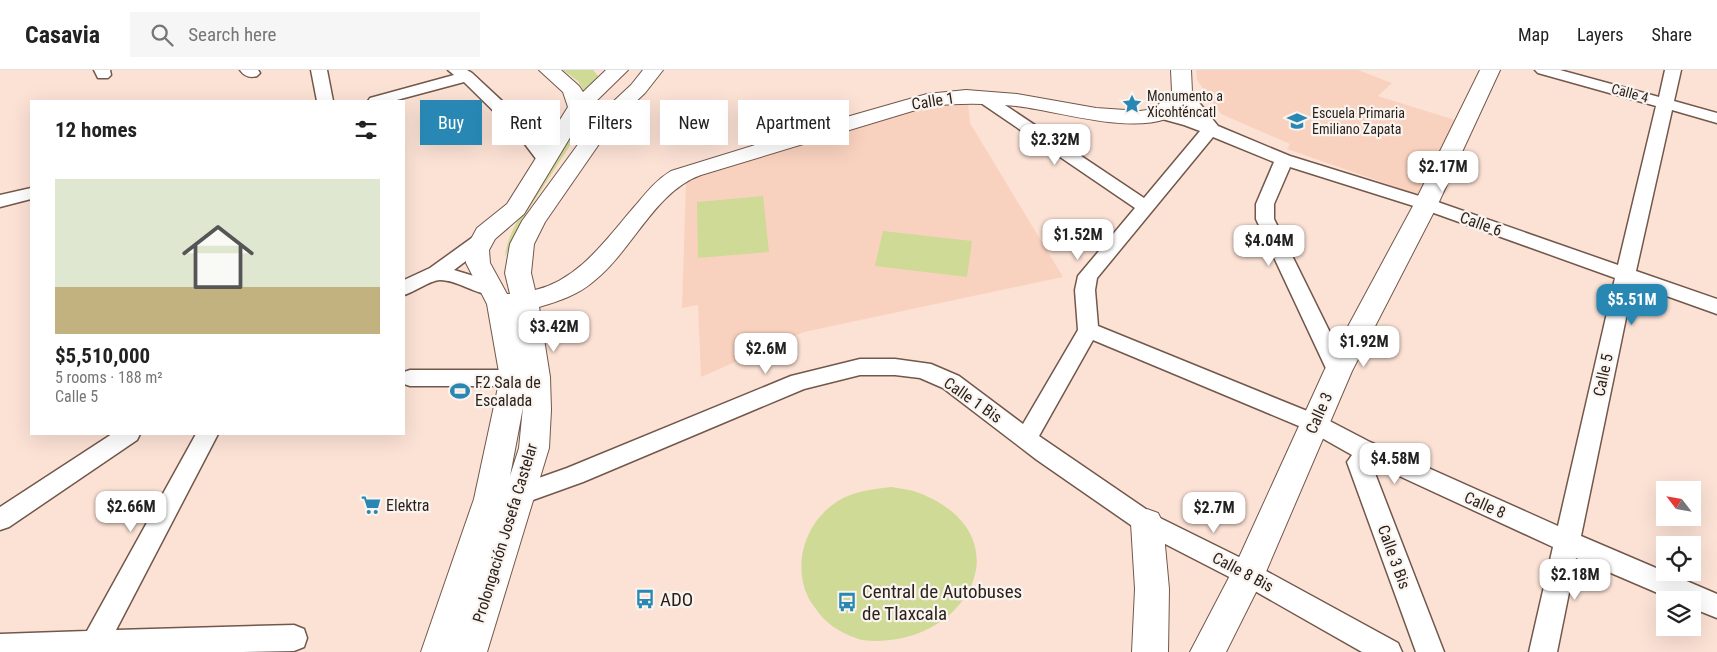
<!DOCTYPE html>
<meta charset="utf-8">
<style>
:root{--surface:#fff;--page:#f6f6f6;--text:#222;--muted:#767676;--line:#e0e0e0;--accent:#2888b3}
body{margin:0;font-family:"Roboto Condensed",sans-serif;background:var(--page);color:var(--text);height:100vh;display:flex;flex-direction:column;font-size:19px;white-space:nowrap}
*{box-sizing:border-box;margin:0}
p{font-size:16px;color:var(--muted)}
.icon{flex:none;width:28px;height:28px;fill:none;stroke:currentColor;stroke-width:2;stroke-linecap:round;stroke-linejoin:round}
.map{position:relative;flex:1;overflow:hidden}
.details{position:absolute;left:30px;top:30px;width:375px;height:335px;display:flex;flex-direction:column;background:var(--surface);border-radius:0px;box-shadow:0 5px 20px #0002}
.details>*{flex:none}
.banner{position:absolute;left:420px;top:30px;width:475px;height:45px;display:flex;gap:10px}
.needle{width:32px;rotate:301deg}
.controls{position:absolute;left:1656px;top:411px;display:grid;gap:10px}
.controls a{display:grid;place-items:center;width:45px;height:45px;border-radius:0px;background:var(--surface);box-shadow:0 5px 20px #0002;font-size:25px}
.price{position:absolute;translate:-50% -42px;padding:0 11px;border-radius:10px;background:#fff;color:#222;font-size:16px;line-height:32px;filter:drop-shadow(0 1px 2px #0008)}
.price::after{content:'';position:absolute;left:50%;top:30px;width:15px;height:11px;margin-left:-8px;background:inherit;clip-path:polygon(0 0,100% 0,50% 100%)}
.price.current{background:var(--accent);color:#fff}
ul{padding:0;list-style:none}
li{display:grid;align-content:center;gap:10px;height:265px;padding:0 25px}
li span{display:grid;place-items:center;height:155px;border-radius:0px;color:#555}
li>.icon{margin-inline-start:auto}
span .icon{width:90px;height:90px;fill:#fffc;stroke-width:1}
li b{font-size:21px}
h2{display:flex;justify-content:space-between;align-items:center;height:60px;padding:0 25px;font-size:21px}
.pill{padding:0 18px;border-radius:0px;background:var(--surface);box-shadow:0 5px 20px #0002;font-size:18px;line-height:45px}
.pill.current{background:var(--accent);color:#fff}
header{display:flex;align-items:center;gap:30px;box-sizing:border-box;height:70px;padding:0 25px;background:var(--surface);border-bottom:1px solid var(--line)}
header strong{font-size:24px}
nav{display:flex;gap:28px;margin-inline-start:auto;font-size:18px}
.search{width:350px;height:45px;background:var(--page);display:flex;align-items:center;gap:12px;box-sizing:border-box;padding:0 18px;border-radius:0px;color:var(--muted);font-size:19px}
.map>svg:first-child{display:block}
</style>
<header>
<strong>Casavia</strong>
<div class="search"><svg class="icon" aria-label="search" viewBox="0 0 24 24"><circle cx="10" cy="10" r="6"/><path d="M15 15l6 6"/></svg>Search here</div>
<nav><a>Map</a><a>Layers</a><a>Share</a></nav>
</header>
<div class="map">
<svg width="1717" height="582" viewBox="0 0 1717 582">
<rect width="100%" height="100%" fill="#fce2d5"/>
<!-- built -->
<g fill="#f9d2bf">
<polygon points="1196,0 1358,0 1392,13 1378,26 1455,50 1419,125 1287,79 1290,74 1221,44 1197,10"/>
<polygon points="945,32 968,32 970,53 1063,207 804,262 701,307 698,235 682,238 686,110 887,48"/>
</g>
<!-- green -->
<g fill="#ceda95">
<polygon points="563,0 593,0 599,7 583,20 578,11"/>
<path d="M600 22 582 57 521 151 505 187C507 165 520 147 531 128 552 91 576 56 600 22Z"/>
<polygon points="763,126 769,182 698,188 697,132"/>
<polygon points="883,161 972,171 967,207 875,196"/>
<path d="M892 417C902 419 913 420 922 424 1029 469 963 582 862 570 846 565 829 557 818 542 815 537 810 532 808 527 792 493 806 451 838 431 854 421 873 419 892 417Z"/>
</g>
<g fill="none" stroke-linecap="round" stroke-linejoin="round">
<defs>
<g id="street">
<polygon points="94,0 110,0 111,5 108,8 98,8"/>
<path d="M240 0H258L260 3 257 6C250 8 245 7 240 0Z"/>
<polygon points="311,0 327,0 333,31 317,31"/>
<polygon points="448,0 467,0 472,3 530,57 555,90 552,94 546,95 540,94 518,65 464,12 393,31 368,31 370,28 454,5"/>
<path d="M1535 0H1560L1659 27 1665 0H1681L1674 31 1717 43V53L1672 40 1636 201 1717 229V244L1633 214 1581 466 1717 524V548L1692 538V530H1674L1576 488 1557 582H1529L1553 477 1371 393 1444 582H1416L1347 392 1352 385 1306 359 1093 270 1039 366 1156 446 1257 496 1398 573 1402 582H1362L1239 512 1138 460 1037 390 943 318 920 308 895 305H860L804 319 583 412 519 435 510 436 502 433 498 426 502 419 519 415 567 398 791 306 860 289H895L931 294 959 306 1023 354 1078 260 1075 220 1078 206 1135 138 978 31 976 28 978 25H990L1144 128 1200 61 1184 55 1155 47 1153 44 1155 41 1161 39 1193 47 1174 22 1176 19H1188L1218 56 1290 86 1432 130 1618 195 1656 36 1538 3ZM1213 67 1274 92 1256 134V149L1330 307 1338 309 1346 307 1349 301 1274 149V134L1290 97 1420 138 1615 208 1558 456 1368 371 1322 347 1098 256 1095 220 1097 208Z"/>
<polygon points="31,118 31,129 0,137 0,125"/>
<path d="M480 165 487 167 489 171 487 175 454 200 500 214 503 219 500 224C481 229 460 210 440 210 431 210 414 222 404 225V210L430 198 473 167Z"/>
<polygon points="410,300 514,300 522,302 525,308 522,314 514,316 410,316 404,314 404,302"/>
<polygon points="112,364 140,364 137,370 9,457 0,460 0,437"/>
<polygon points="196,364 218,364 116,560 294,555 304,559 307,568 304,577 294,581 242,582 0,582 0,564 87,561"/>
</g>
<g id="secondary">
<path d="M539 0H561L579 16 583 22 606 0H628L586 41 524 144 495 169 489 180 490 193 507 224H510L505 203 510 174 522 151 601 43 631 15 643 0H663L645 23 615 51 545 152 534 174 531 203 535 220C579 210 607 168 635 136 646 123 656 110 671 101L843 48 927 24 966 20 1017 24 1096 38 1140 41 1154 39 1172 21 1171 0H1191L1192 22C1187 30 1175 46 1166 49 1126 63 1057 41 1016 36 985 33 959 33 929 36L701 105C655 121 632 181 594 211 578 225 559 231 539 237L550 307 551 340 549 378 487 582H421L474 429 500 308 487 234 466 193 465 180 477 158 507 134 568 37 563 22ZM523 337 519 378 510 406Z"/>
<polygon points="1480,0 1500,0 1438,134 1352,301 1265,504 1226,582 1190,582 1236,494 1324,301 1414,134"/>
<polygon points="1147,439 1158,443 1163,453 1169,519 1168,582 1132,582 1135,519 1131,453 1136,443"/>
</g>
</defs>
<!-- street casing -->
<use href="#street" stroke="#72574a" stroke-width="3"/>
<!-- secondary casing -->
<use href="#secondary" stroke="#72574a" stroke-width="2"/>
<!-- street -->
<use href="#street" fill="#fff" fill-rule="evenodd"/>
<!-- secondary -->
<use href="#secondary" fill="#fff" fill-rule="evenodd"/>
</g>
<!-- icons -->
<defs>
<symbol id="sight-bare" viewBox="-9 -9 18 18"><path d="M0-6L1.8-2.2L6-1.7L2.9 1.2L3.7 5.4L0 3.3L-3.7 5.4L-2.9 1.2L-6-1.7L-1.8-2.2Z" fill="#2888b3" stroke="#faf4f0" stroke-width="2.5" paint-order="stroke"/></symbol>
<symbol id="school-bare" viewBox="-9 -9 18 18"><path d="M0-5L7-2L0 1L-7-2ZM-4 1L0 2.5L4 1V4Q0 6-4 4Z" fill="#2888b3" stroke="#faf4f0" stroke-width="2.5" paint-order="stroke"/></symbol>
<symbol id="stadium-bare" viewBox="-9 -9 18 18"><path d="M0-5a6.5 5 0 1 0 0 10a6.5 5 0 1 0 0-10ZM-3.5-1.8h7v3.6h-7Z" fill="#2888b3" stroke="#faf4f0" stroke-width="2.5" paint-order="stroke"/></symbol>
<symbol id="supermarket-bare" viewBox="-9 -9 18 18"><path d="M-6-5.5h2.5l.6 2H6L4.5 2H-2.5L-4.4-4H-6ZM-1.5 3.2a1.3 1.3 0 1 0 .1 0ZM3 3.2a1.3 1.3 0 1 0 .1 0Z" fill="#2888b3" stroke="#faf4f0" stroke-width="2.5" paint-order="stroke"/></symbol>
<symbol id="bus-bare" viewBox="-9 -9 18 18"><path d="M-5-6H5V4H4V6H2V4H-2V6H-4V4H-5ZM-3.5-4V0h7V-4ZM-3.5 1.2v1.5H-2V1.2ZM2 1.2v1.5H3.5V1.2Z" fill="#2888b3" stroke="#faf4f0" stroke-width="2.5" paint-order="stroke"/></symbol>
</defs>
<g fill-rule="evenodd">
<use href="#sight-bare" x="1118" y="20" width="28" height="28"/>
<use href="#school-bare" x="1283" y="37" width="28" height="28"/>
<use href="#stadium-bare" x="446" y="307" width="28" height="28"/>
<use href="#supermarket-bare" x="357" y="421" width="28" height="28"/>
<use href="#bus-bare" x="631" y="515" width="28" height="28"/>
<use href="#bus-bare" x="833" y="518" width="28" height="28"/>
</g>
<g text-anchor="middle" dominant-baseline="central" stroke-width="4.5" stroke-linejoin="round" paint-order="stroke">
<!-- far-street labels -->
<g font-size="14" fill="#2a1f19" stroke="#faf4f0">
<text transform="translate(1630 23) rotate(15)">Calle 4</text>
</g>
<!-- far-poi labels -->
<g font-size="14" fill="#2a1f19" stroke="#faf4f0" text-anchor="start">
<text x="1147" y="26">Monumento a<tspan x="1147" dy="16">Xicohténcatl</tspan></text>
<text x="1312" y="43">Escuela Primaria<tspan x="1312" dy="16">Emiliano Zapata</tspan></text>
</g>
<!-- street labels -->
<g font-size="16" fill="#2a1f19" stroke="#faf4f0">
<text transform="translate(933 31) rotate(-9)">Calle 1</text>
<text transform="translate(1481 154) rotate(20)">Calle 6</text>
<text transform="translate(1603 305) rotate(-78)">Calle 5</text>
<text transform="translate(973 330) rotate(35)">Calle 1 Bis</text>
<text transform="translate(1319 343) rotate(-66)">Calle 3</text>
<text transform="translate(1485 435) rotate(24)">Calle 8</text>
<text transform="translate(505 463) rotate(-73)">Prolongación Josefa Castelar</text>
<text transform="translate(1394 487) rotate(70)">Calle 3 Bis</text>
<text transform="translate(1243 502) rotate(28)">Calle 8 Bis</text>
</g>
<!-- poi labels -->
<g font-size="16" fill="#2a1f19" stroke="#faf4f0" text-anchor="start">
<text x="475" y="312">F2 Sala de<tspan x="475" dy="18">Escalada</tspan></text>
<text x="386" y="435">Elektra</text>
</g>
<!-- near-poi labels -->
<g font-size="19" fill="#2a1f19" stroke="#faf4f0" text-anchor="start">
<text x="862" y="521">Central de Autobuses<tspan x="862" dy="22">de Tlaxcala</tspan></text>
<text x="660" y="529">ADO</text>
</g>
</g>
</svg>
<div class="controls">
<a><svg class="needle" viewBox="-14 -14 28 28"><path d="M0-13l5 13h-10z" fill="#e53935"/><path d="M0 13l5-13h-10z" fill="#767676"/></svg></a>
<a><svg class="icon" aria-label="locate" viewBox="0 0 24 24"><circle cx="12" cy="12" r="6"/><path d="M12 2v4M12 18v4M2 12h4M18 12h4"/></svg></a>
<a><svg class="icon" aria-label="layers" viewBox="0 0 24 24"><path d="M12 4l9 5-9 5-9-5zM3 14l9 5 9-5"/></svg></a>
</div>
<b class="price" style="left:1055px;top:96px">$2.32M</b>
<b class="price" style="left:1443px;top:123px">$2.17M</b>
<b class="price" style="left:1078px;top:191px">$1.52M</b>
<b class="price" style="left:1269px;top:197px">$4.04M</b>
<b class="price current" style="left:1632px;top:256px">$5.51M</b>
<b class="price" style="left:554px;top:283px">$3.42M</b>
<b class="price" style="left:1364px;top:298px">$1.92M</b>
<b class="price" style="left:766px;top:305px">$2.6M</b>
<b class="price" style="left:1395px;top:415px">$4.58M</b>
<b class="price" style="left:131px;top:463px">$2.66M</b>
<b class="price" style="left:1214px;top:464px">$2.7M</b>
<b class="price" style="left:1575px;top:531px">$2.18M</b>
<div class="banner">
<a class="pill current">Buy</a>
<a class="pill">Rent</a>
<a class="pill">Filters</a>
<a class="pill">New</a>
<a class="pill">Apartment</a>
</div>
<section class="details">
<h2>12 homes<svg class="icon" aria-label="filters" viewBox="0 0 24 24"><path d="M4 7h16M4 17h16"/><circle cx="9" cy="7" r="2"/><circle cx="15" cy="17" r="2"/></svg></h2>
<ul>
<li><span style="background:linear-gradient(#dfe7d0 70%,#c2b280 0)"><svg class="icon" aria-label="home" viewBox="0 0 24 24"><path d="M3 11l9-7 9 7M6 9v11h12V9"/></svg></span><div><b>$5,510,000</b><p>5 rooms · 188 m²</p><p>Calle 5</p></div></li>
</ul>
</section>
</div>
